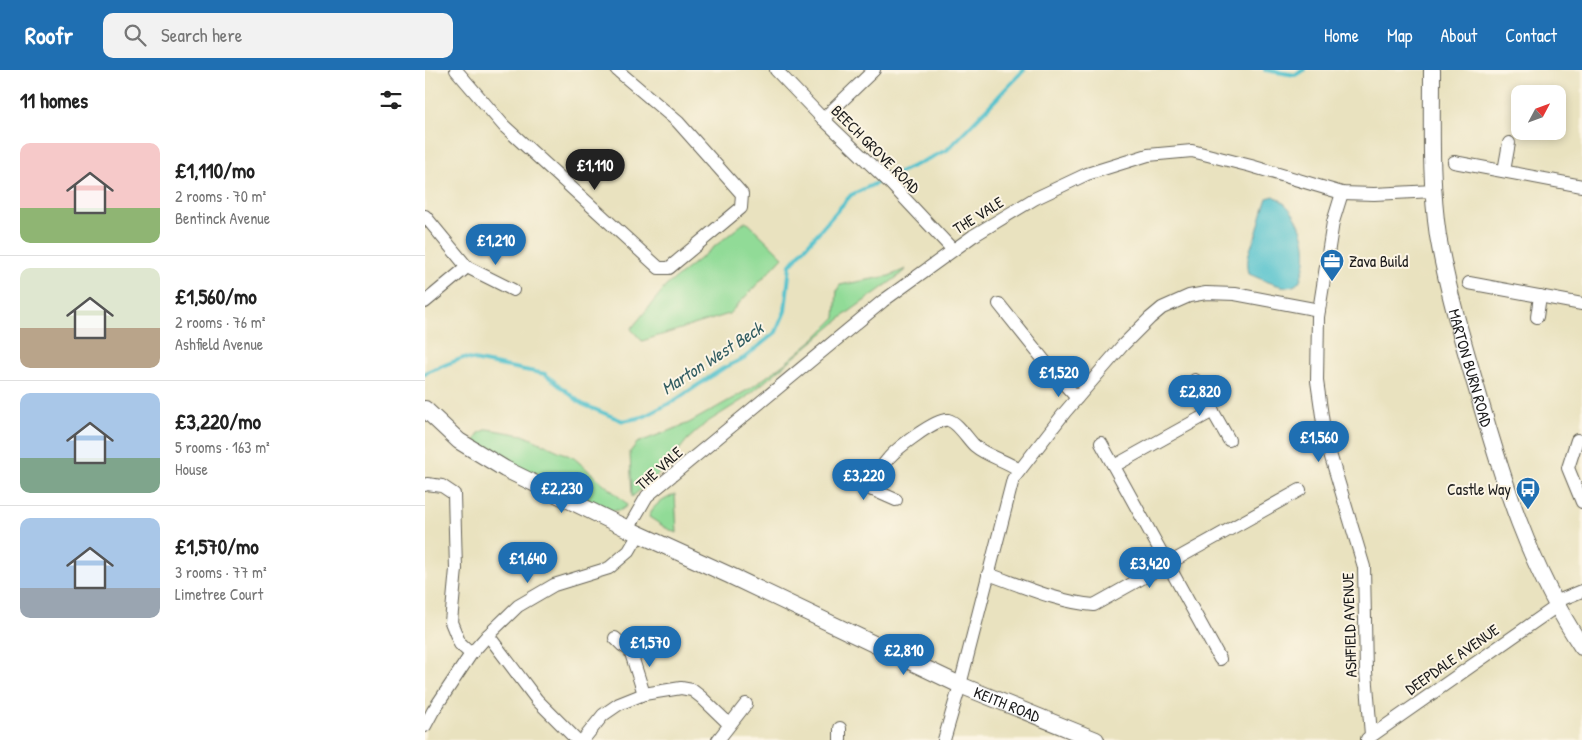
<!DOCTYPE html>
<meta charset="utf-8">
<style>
:root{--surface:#fff;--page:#f2f2f2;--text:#222;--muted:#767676;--line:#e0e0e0;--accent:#1f6fb2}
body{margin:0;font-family:"Patrick Hand",sans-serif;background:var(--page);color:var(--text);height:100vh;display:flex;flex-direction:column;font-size:19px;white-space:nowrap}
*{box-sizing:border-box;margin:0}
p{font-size:16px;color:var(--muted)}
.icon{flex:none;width:28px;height:28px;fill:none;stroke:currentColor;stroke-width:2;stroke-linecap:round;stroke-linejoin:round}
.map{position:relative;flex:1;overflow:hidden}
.side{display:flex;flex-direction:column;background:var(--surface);width:425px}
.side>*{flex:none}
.needle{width:32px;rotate:49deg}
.buttons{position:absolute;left:1086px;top:15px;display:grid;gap:10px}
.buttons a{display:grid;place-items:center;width:55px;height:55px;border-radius:10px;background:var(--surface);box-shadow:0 2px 8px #0003;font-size:25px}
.price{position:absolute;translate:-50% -42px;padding:0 11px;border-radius:18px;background:var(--accent);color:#fff;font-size:16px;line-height:32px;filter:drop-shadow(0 1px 2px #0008)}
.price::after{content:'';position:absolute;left:50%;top:30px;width:15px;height:11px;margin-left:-8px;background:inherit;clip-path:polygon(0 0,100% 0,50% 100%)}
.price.on{background:#222;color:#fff}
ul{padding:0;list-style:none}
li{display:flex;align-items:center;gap:15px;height:125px;padding:0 20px}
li+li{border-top:1px solid var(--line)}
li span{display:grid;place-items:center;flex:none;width:140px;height:100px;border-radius:10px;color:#555}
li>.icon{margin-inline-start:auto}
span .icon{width:60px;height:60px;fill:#fffc;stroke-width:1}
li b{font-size:21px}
h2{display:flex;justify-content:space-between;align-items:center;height:60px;padding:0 20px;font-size:21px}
header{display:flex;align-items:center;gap:30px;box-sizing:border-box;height:70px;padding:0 25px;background:var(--accent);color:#fff}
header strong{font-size:24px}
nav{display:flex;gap:28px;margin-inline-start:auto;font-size:18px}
.search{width:350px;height:45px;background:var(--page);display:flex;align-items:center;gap:12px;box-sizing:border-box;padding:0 18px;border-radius:10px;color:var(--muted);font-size:19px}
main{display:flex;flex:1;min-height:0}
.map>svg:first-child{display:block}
</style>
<header>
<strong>Roofr</strong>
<div class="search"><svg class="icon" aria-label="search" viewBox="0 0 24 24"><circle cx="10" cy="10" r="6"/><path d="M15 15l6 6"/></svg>Search here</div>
<nav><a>Home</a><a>Map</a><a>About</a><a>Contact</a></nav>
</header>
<main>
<section class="side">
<h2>11 homes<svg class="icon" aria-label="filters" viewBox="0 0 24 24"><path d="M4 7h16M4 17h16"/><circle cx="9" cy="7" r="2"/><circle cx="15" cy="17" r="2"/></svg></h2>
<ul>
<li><span style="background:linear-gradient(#f6c9c9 65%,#8fb573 0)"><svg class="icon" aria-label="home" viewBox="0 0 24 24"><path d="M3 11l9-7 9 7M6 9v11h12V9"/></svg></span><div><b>£1,110/mo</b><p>2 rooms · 70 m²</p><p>Bentinck Avenue</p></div></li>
<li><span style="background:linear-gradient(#dfe7d0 60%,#b9a48a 0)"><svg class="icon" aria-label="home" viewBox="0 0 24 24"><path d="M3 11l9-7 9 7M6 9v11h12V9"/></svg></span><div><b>£1,560/mo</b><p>2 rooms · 76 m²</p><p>Ashfield Avenue</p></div></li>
<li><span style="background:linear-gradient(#a9c7e8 65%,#7fa58c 0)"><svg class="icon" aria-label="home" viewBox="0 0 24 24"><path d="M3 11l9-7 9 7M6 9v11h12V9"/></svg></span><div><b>£3,220/mo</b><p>5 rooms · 163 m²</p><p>House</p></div></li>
<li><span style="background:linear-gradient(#a9c7e8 70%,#9aa5b1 0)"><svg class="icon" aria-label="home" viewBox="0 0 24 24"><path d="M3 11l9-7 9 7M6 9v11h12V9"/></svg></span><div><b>£1,570/mo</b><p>3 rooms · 77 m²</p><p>Limetree Court</p></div></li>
</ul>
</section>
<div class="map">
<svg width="1157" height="670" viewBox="0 0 1157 670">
<rect width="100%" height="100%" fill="#fcf5e5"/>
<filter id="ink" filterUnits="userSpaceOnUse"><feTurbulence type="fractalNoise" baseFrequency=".02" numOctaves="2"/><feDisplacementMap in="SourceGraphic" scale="10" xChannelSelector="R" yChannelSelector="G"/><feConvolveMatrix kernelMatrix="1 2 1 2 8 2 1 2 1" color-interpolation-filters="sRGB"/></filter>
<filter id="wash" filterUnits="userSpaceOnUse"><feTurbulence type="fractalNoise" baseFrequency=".0096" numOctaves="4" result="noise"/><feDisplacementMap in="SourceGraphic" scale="20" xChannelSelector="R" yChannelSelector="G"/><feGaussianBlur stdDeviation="1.12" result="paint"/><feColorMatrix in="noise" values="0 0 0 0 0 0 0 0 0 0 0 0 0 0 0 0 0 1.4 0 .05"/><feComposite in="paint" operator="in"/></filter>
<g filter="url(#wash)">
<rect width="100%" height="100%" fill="#e9e2bf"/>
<!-- green -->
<g fill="#91db97" stroke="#567c5a">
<polygon points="321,151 358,187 304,244 217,271 206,259 241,216"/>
<polygon points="481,199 471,208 421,244 319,329 281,353 262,370 239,399 207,427 205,382 212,373 264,353 326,318 359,294 390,268 410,248 412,220 415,215 464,206"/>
<polygon points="63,359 98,365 149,388 201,433 202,436 196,440 183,441 86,395 50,371 54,363"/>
<path d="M250 424 252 463 241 458 224 447C227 434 240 430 250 424Z"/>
</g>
<!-- water -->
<path fill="#55c2cd" stroke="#386f74" d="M849 126C875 140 887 177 877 204 876 209 874 214 868 216 858 220 834 208 824 204 820 186 826 178 832 162 835 150 838 139 842 128Z"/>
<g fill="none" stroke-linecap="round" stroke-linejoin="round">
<!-- stream -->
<g stroke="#55c2cd" stroke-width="4">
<polyline points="840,0 870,5 879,0"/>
<polyline points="0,304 4,301 38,288 120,304 157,334 198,351 218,347 249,331 297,299 319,288 351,262 360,241 365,195 426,125 522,80 599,0"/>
</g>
</g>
</g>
<g filter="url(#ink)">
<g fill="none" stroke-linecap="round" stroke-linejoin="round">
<defs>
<g id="minor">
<polyline points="31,0 79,56 234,198 244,198 316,138 317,124 253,52 192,0"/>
<polyline points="351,0 398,49 466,114 528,180"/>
<polyline points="398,49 449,0"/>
<polyline points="1029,92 1157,116"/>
<polyline points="1079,101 1084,73"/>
<polyline points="917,123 908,152 893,247 892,311 900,367 939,497 941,602 946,665"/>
<polyline points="0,146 42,197 0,232"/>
<polyline points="42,197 88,220"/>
<polyline points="1044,213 1157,234"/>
<polyline points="574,234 630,304 652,328"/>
<polyline points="1112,247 1115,226"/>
<polyline points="770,310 804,370"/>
<polyline points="1152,370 1143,398 1157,432"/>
<polyline points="676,373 795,589"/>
<polyline points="689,396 788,341"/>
<polyline points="419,407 471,430"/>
<polyline points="0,415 2,414 17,416 29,424 31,499 26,552 35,574 46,584"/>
<path d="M447 420C451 410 455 397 463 389 471 379 511 348 523 350 533 352 543 370 550 376 563 387 581 390 594 400"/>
<polyline points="203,459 222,426 458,231 548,166 609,129 662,104 723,85 767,81 826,96 917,123 949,124 1009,121"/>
<path d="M563 504C595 515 635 533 669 535L875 420"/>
<polyline points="1130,532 1157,521"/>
<polyline points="63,565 112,630 152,670"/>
<polyline points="190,568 197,575 205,580 225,575"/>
<polyline points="205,580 219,624"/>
<polyline points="0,656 8,641 46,584 63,565 93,536 129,515 184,498 204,481 214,464"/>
<polyline points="415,658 415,670"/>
<polyline points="942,669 1132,536"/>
<polyline points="158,670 178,645 194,634 219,624 256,618 267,620 276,627 304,654"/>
<polyline points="293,670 321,634"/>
<polyline points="519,670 535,615 588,409 640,342 698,275 725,248 737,238 764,226 781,223 810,224 894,240"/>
</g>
<g id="tertiary">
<path id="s1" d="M1007 0C1007 55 1005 112 1013 166 1022 218 1037 269 1052 320 1078 411 1104 497 1157 577"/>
<path id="s2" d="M0 339 34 371 80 399 203 459 304 505 535 615 671 670"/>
</g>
</defs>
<!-- minor casing -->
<use href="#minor" stroke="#646155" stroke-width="14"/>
<!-- tertiary casing -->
<use href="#tertiary" stroke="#646155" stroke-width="18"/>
<!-- minor -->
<use href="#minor" stroke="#fff" stroke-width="12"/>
<!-- tertiary -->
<use href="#tertiary" stroke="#fff" stroke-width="16"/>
</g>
</g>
<!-- icons -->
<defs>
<symbol id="office-pin" viewBox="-11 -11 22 30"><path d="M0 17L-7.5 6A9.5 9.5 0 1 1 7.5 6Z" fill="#1f6fb2" stroke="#fcf5e5"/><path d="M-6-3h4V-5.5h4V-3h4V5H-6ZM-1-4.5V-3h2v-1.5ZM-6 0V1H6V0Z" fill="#fff"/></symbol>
<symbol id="bus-pin" viewBox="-11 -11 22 30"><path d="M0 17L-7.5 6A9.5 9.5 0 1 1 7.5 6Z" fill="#1f6fb2" stroke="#fcf5e5"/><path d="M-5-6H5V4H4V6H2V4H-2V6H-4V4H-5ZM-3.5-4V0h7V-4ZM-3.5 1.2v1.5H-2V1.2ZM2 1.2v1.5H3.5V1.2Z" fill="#fff"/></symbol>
</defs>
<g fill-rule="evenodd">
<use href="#office-pin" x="893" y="177" width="28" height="38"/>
<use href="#bus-pin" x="1089" y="405" width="28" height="38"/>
</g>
<g text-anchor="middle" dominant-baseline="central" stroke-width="4" stroke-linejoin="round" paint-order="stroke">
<!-- street labels -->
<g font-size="16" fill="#1c1c1c" stroke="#fcf5e5">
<text transform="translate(451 79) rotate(45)">BEECH GROVE ROAD</text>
<text transform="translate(553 145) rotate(-32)">THE VALE</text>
<text stroke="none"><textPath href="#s1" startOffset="302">MARTON BURN ROAD</textPath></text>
<text transform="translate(234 398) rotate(-42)">THE VALE</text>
<text transform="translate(924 555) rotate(-92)">ASHFIELD AVENUE</text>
<text transform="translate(1027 589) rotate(-35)">DEEPDALE AVENUE</text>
<text stroke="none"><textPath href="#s2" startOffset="655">KEITH ROAD</textPath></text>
</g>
<!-- poi labels -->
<g font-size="16" fill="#1c1c1c" stroke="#fcf5e5" text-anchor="start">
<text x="924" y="191">Zava Build</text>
<text x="1086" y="419" text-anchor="end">Castle Way</text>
</g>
<!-- water labels -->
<g font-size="18" font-style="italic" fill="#335e63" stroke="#fcf5e5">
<text transform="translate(287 288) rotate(-33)">Marton West Beck</text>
</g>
</g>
</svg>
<div class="buttons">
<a><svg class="needle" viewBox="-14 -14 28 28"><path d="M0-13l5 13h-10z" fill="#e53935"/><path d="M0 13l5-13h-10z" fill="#767676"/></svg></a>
</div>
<b class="price on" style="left:170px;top:121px">£1,110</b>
<b class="price" style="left:71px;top:196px">£1,210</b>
<b class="price" style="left:634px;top:328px">£1,520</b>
<b class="price" style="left:775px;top:347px">£2,820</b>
<b class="price" style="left:894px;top:393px">£1,560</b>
<b class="price" style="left:439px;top:431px">£3,220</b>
<b class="price" style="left:137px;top:444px">£2,230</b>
<b class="price" style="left:103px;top:514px">£1,640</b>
<b class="price" style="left:725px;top:519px">£3,420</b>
<b class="price" style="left:225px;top:598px">£1,570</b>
<b class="price" style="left:479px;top:606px">£2,810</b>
</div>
</main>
